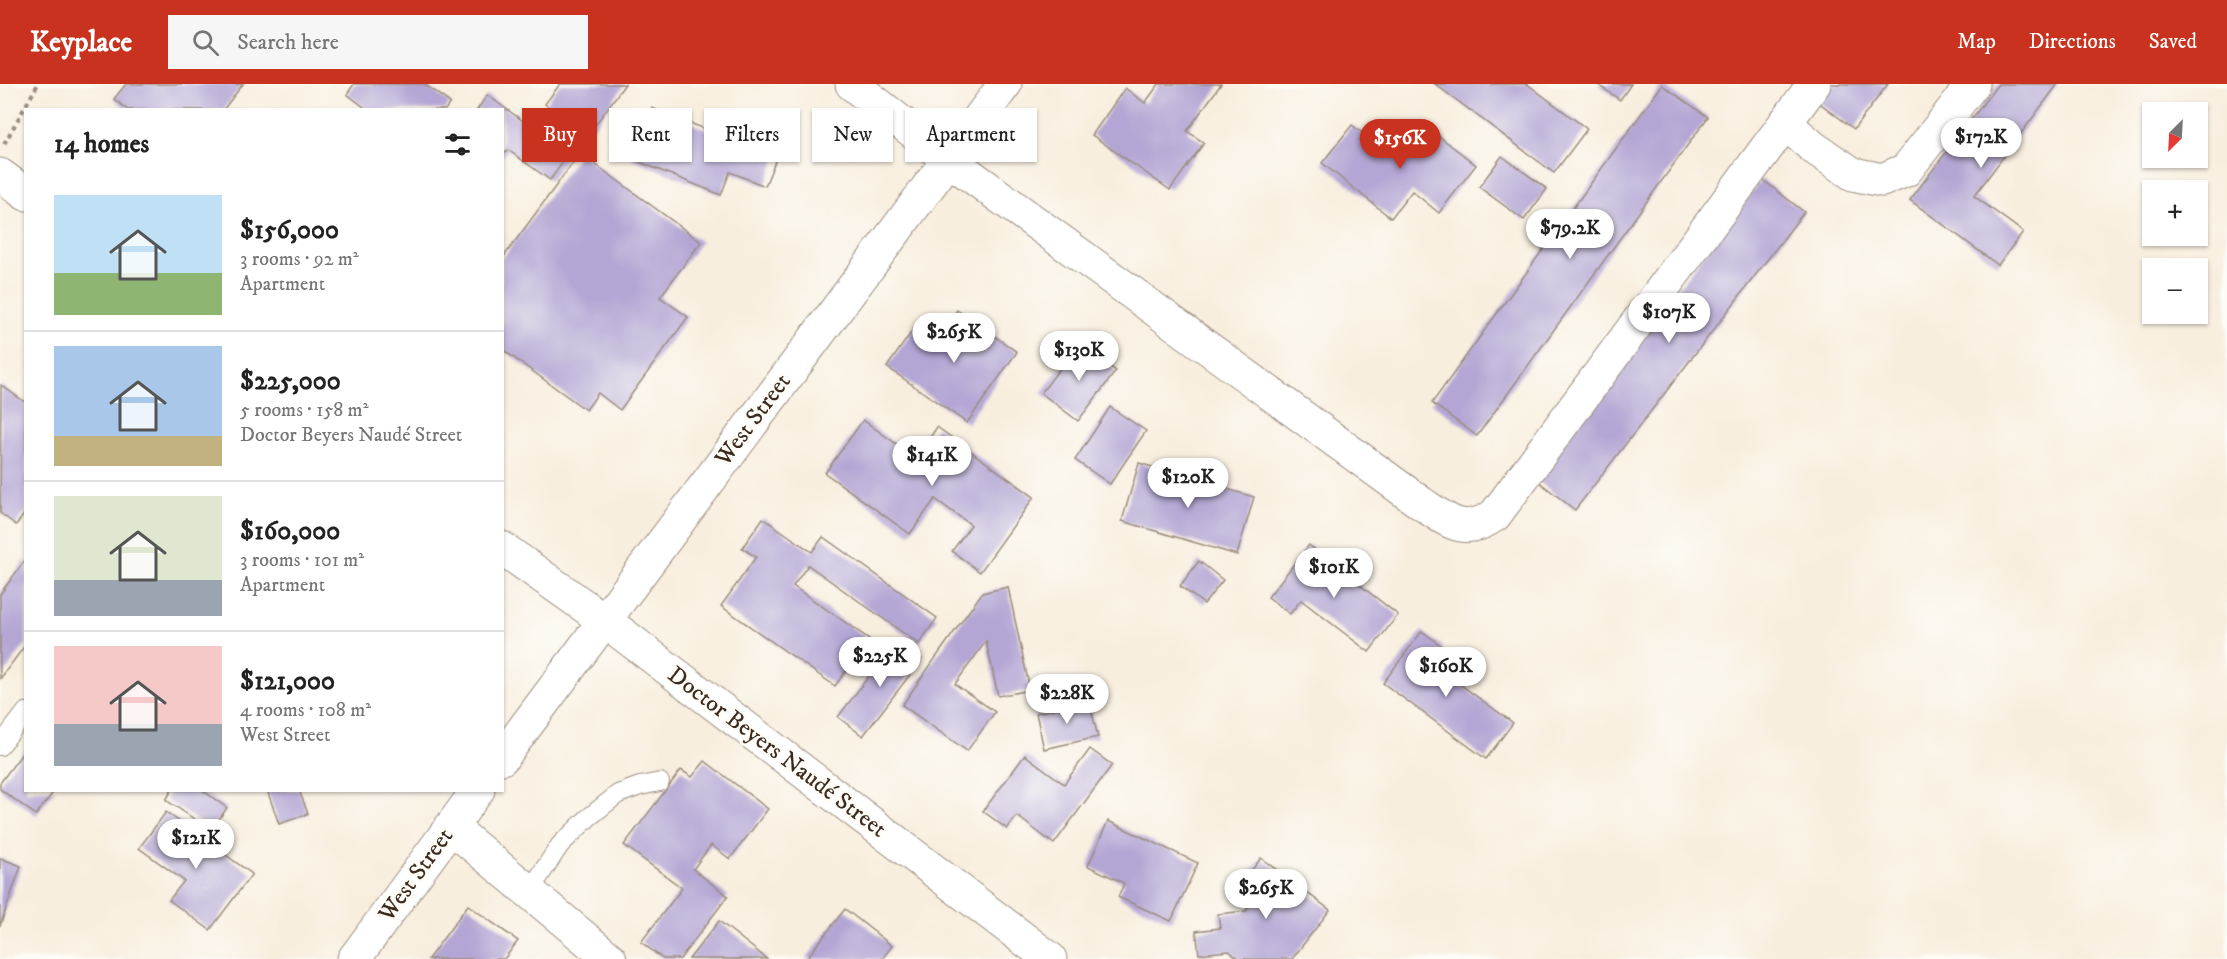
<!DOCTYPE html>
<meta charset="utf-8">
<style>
:root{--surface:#fff;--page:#f6f6f6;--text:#222;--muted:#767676;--line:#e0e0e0;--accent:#c8321e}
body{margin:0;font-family:"IM FELL DW Pica",serif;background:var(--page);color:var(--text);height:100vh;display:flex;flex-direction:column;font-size:22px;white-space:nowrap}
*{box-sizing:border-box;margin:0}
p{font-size:20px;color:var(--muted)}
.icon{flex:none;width:33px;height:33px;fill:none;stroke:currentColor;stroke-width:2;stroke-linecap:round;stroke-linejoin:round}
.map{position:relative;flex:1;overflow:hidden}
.side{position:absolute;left:24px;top:24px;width:480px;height:684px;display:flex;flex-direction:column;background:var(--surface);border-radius:0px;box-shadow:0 2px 4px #0004}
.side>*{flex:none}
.top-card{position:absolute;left:522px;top:24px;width:570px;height:54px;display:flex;gap:12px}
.needle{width:39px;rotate:204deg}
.controls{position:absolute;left:2142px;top:18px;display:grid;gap:12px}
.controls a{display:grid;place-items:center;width:66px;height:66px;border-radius:0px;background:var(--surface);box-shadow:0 2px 4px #0004;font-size:30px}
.price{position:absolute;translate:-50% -51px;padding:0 14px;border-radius:21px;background:#fff;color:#222;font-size:20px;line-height:39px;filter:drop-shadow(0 2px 3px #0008)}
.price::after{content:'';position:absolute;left:50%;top:36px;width:18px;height:14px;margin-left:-9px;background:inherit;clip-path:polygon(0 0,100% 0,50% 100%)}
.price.on{background:var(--accent);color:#fff}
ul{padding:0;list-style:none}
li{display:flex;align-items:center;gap:18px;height:150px;padding:0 30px}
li+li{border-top:2px solid var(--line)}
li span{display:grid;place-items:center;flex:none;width:168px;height:120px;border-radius:0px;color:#555}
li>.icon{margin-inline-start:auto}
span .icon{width:72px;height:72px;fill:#fffc;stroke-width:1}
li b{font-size:26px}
h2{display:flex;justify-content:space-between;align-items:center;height:72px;padding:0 30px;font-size:26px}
.pill{padding:0 21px;border-radius:0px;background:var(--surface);box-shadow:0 2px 4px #0004;font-size:21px;line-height:54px}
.pill.on{background:var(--accent);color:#fff}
header{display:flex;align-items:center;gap:36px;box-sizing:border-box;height:84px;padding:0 30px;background:var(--accent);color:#fff}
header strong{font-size:28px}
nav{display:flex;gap:33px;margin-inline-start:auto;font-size:21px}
.search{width:420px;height:54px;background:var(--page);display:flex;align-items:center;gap:15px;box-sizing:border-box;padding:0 21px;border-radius:0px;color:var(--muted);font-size:22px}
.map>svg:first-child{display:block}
</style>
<header>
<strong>Keyplace</strong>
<div class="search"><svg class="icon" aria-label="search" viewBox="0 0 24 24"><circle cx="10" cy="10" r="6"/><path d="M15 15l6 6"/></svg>Search here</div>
<nav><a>Map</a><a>Directions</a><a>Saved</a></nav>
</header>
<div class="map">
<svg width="2227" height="875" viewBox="0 0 2227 875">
<rect width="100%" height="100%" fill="#fdfcf7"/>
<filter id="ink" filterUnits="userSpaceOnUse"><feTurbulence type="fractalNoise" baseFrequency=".0167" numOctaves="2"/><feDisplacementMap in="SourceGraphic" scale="12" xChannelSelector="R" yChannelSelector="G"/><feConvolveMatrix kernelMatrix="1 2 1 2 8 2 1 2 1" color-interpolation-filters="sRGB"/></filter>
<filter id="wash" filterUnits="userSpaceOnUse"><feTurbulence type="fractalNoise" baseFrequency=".008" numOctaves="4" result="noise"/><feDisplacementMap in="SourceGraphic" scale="24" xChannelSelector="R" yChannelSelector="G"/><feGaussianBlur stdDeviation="1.35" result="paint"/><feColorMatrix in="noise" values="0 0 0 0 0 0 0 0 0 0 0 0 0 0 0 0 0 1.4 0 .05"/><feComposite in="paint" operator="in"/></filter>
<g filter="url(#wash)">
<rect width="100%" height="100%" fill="#f8eede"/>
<g id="blocks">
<!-- building -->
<g fill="#b3a6d4">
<polygon points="126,0 243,0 223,26 128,26 114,15"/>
<polygon points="354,0 424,0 450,19 445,26 368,26 347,10"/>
<polygon points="560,0 625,0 588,51 545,20"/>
<polygon points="1159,0 1221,0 1187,47 1204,59 1170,106 1092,51 1125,4 1145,19"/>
<polygon points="1435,0 1527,0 1587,45 1554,89"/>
<polygon points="1597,0 1631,0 1620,16"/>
<polygon points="1830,0 1888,0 1854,45 1817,17"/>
<polygon points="1998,0 2058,0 1974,112 2023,148 1998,181 1910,116"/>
<polygon points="1662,1 1708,33 1477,352 1432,319"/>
<polygon points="487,11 569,70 550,96 508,66 502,73 502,26 477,26"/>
<polygon points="652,24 710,47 718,28 784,55 765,102 730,88 721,111 632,75"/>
<polygon points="1352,41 1400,78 1427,43 1476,81 1439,129 1412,107 1391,134 1322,79"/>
<polygon points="580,69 701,158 660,213 688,233 620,326 598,309 586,326 502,265 502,175"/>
<polygon points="1502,72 1547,105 1524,136 1479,103"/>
<polygon points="1762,95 1804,128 1575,426 1533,393"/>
<polygon points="957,226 1017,268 967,339 887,283 917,240 937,254"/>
<polygon points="1079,259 1116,287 1078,337 1041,309"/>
<polygon points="1,301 26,319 26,428 16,441 0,429"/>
<polygon points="1110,323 1146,347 1110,400 1075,376"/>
<polygon points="863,336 916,374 937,343 1034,413 980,488 952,467 971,441 935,415 910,450 825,389"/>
<polygon points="1139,379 1254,413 1237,471 1122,437"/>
<polygon points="763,434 812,468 823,453 937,534 919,560 808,481 793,502 869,555 835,602 721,522 756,473 742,464"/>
<polygon points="1309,461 1398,531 1369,568 1301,516 1290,530 1268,513"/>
<polygon points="26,475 26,560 0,595 0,510"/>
<polygon points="1199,477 1223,496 1204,520 1180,502"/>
<polygon points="1008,503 1030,606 998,612 986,557 955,600 995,628 967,667 902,621 982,509"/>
<polygon points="1422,547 1443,563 1431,579 1513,639 1486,675 1383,599"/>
<polygon points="896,556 922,575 863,652 838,633"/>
<polygon points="1089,617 1098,653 1044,665 1036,629"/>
<polygon points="26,664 26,706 55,706 36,731 0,705 0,699"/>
<polygon points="1090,665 1112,681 1054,760 1017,732 1007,745 983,727 1025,671 1064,700"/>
<polygon points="705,677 768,725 730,775 711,761 693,785 728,812 680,875 663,875 641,858 682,804 624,761 681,686 692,693"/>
<polygon points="172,706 202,706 227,724 211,746 166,716"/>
<polygon points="267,706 299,706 308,730 279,740"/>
<polygon points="166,728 252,790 210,846 169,816 184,797 139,764"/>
<polygon points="1108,737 1198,779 1171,837 1118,813 1124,799 1088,782"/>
<polygon points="0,774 21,782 0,842"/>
<polygon points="1261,774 1330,826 1292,875 1239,875 1229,867 1199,870 1196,847 1220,844 1218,830 1246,827 1257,812 1241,800"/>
<polygon points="468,821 518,857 504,875 428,875"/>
<polygon points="845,825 892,862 882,875 806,875"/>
<polygon points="719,837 767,875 689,875"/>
</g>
</g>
</g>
<g filter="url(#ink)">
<use href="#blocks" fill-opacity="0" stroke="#9a8c7e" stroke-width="1.5"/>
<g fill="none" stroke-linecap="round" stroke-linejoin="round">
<defs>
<g id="service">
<polyline points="0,662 26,628"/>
<polyline points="529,808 560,761 588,734 618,710 640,702 660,698"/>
</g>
<g id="minor">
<path d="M852 0 948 75 1421 419C1448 437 1464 453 1495 431L1814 0"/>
<polyline points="1785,39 1814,64 1853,90 1882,96 1906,86 1973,0"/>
<polyline points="451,743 610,875"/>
</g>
<g id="tertiary">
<polyline points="0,91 26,110"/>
<polyline points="502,464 604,536 1050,875"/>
<polyline points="502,674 1005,0"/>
<polyline points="354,875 478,706"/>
</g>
</defs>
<!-- service casing -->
<use href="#service" stroke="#9a8c7e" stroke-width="20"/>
<!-- minor casing -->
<use href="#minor" stroke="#9a8c7e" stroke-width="35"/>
<!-- tertiary casing -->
<use href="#tertiary" stroke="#9a8c7e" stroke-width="35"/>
<!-- path -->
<polyline stroke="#9a8c7e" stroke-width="4" stroke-dasharray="4.5 4.5" stroke-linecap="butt" points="4,60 38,0"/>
<!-- service -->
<use href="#service" stroke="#fff" stroke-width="18"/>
<!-- minor -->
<use href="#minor" stroke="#fff" stroke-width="33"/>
<!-- tertiary -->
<use href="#tertiary" stroke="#fff" stroke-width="33"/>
</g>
</g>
<g text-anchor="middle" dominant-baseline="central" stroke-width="6" stroke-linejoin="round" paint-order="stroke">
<!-- street labels -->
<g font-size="24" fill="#3b2a1e" stroke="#fdfcf7">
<text transform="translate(753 336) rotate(-53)">West Street</text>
<text transform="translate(777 668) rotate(37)">Doctor Beyers Naudé Street</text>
<text transform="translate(416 791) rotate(-54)">West Street</text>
</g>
</g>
</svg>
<div class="controls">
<a><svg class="needle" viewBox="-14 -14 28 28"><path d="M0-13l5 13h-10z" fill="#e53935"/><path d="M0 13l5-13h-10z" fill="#767676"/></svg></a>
<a>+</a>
<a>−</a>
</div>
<b class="price" style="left:1981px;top:85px">$172K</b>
<b class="price on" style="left:1400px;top:86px">$156K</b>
<b class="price" style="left:1570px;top:176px">$79.2K</b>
<b class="price" style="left:1669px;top:260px">$107K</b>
<b class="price" style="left:954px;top:280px">$265K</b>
<b class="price" style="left:1079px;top:298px">$130K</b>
<b class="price" style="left:932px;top:403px">$141K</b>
<b class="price" style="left:1188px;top:425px">$120K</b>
<b class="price" style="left:1334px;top:515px">$101K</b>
<b class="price" style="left:880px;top:604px">$225K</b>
<b class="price" style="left:1446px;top:614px">$160K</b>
<b class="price" style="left:1067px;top:641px">$228K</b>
<b class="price" style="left:196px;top:786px">$121K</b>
<b class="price" style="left:1266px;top:836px">$265K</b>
<div class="top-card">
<a class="pill on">Buy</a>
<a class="pill">Rent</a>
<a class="pill">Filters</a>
<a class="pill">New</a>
<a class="pill">Apartment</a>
</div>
<section class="side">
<h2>14 homes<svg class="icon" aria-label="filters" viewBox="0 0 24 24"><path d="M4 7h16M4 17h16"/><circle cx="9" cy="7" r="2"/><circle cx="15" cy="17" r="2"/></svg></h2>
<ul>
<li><span style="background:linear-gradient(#bfe0f5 65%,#8fb573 0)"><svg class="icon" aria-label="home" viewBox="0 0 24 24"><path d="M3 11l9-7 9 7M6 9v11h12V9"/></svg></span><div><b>$156,000</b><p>3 rooms · 92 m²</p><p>Apartment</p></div></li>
<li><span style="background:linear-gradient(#a9c7e8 75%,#c2b280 0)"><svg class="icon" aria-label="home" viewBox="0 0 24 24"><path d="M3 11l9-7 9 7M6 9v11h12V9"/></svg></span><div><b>$225,000</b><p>5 rooms · 158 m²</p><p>Doctor Beyers Naudé Street</p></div></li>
<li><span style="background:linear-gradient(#dfe7d0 70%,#9aa5b1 0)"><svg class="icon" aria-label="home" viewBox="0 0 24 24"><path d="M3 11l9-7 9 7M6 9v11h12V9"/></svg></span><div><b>$160,000</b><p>3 rooms · 101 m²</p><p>Apartment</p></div></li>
<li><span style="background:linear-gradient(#f6c9c9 65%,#9aa5b1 0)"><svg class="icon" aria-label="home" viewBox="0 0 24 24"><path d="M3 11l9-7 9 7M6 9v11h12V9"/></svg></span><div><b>$121,000</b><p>4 rooms · 108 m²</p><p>West Street</p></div></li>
</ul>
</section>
</div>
